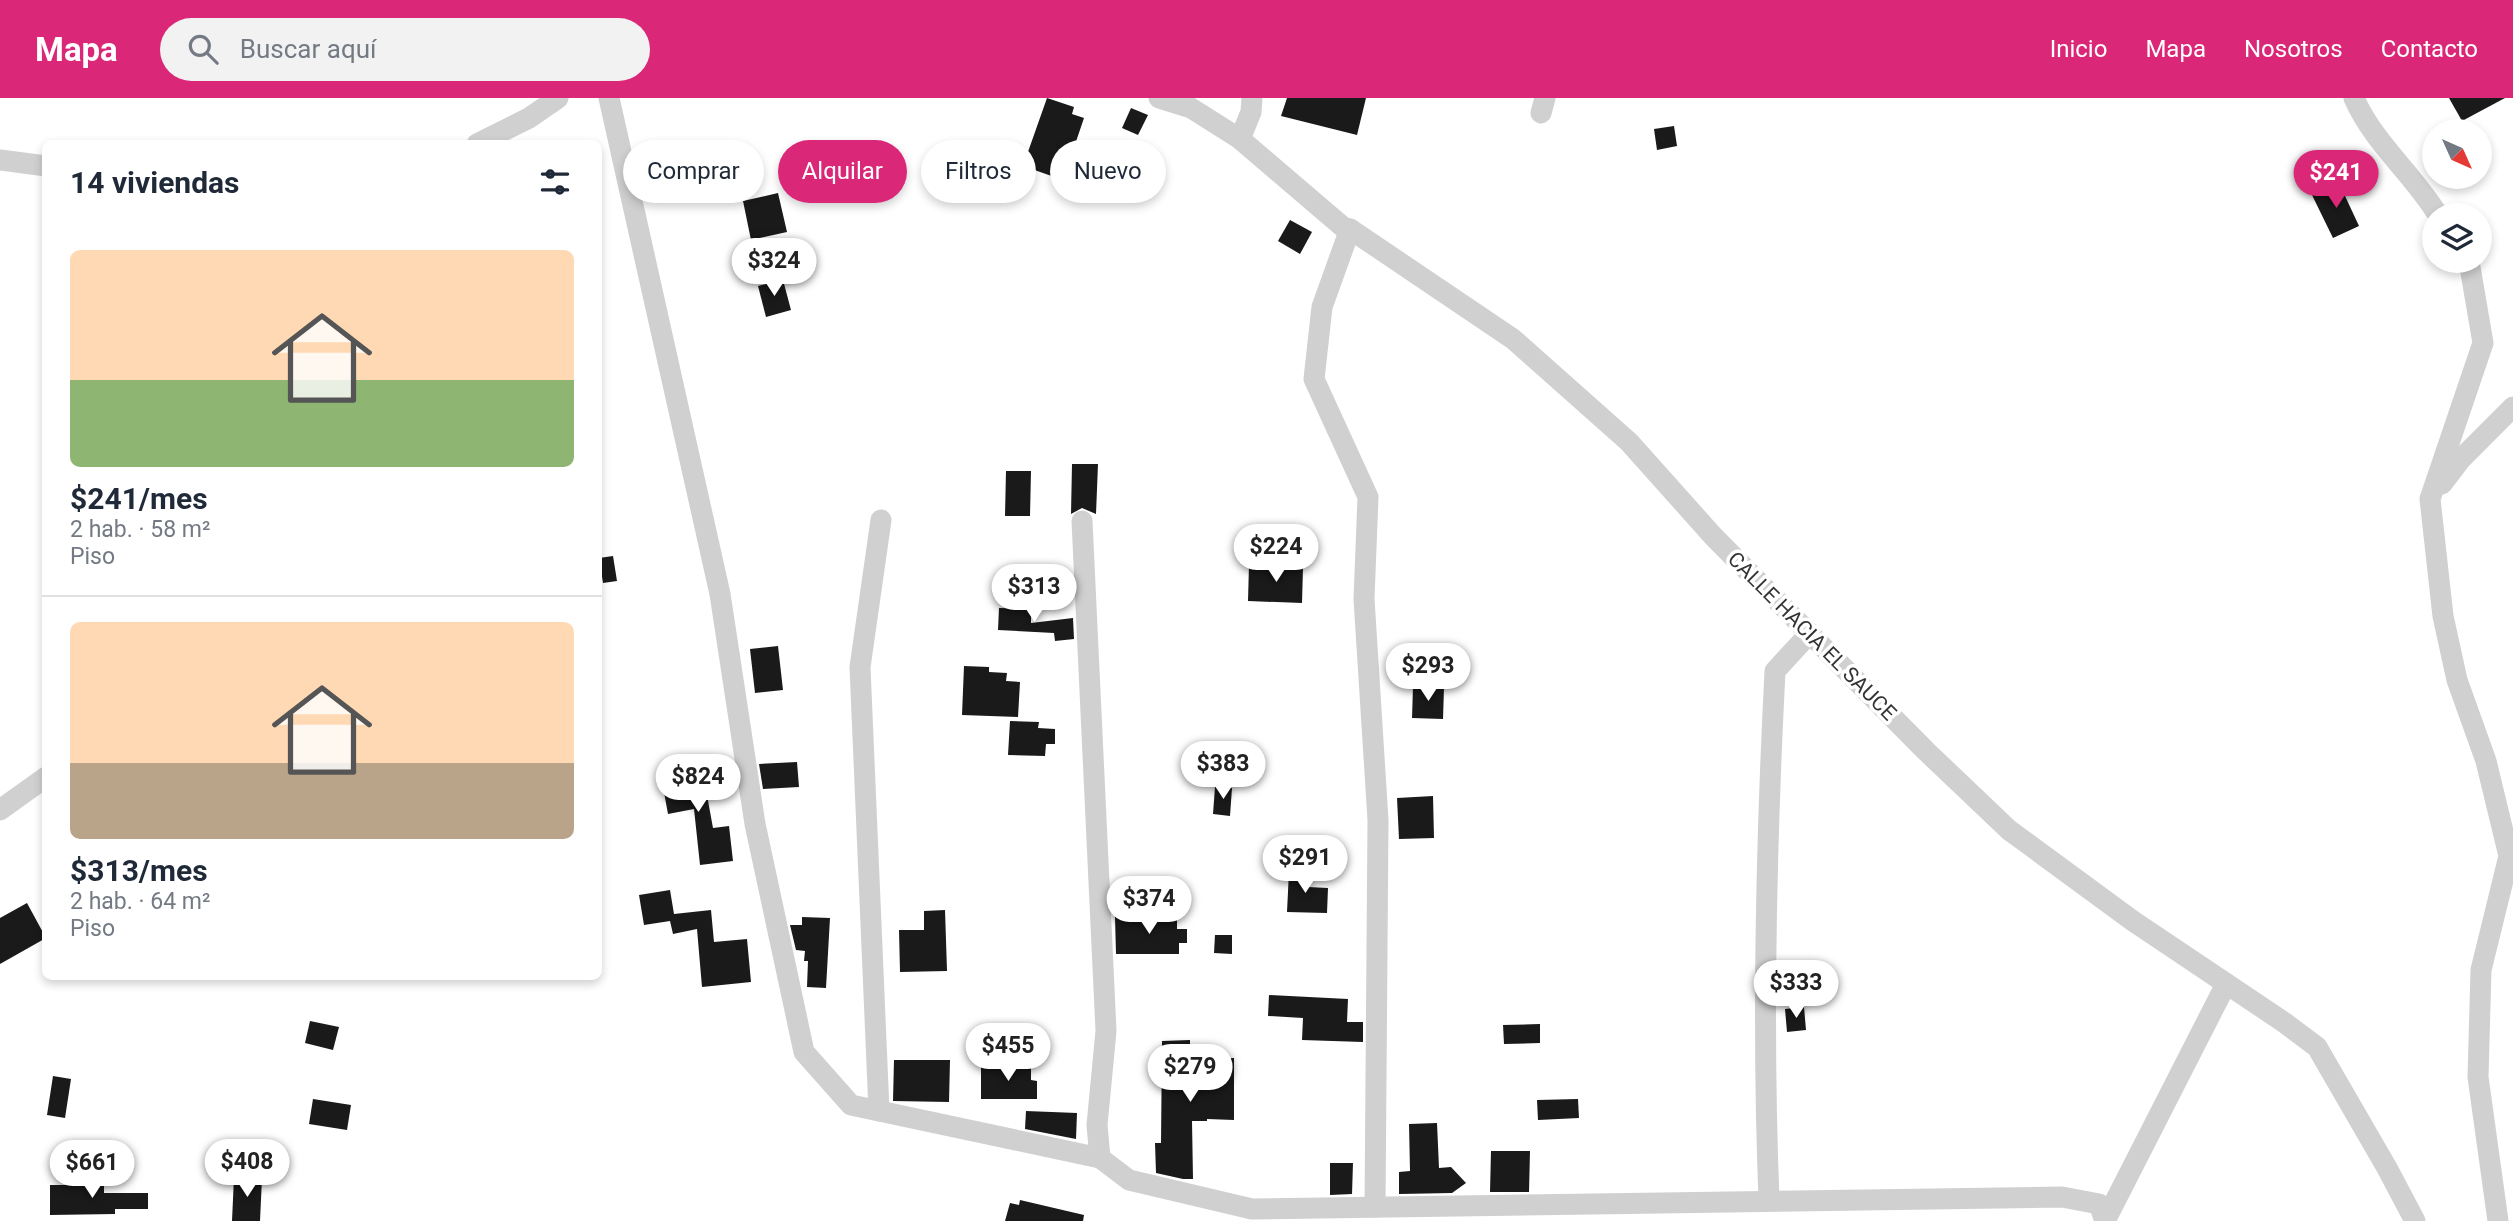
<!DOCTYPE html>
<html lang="es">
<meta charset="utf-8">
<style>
:root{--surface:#fff;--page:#f2f2f3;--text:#1f2937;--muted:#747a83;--line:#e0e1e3;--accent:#db2777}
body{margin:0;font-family:Roboto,sans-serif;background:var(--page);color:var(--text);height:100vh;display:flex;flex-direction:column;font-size:26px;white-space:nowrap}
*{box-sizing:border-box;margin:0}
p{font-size:23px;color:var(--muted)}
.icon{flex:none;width:38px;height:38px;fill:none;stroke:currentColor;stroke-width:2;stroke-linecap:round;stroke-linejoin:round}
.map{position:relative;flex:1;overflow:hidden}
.panel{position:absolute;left:42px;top:42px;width:560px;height:840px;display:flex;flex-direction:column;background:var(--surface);border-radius:10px;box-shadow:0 4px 10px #0003}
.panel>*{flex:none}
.guide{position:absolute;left:623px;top:42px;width:665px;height:63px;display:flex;gap:14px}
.needle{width:46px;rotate:135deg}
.fabs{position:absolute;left:2422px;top:21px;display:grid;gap:14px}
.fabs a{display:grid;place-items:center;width:70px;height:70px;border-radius:50%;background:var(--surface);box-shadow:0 4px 10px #0003;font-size:35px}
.price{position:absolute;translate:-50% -60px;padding:0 16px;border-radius:24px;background:#fff;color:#222;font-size:23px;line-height:46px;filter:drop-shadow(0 2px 4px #0008)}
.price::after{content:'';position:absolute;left:50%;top:42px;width:21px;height:16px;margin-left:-10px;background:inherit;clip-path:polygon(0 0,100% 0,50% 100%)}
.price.on{background:var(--accent);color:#fff}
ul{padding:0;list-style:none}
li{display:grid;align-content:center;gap:14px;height:371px;padding:0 28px}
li+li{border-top:2px solid var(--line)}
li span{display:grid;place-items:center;height:217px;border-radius:10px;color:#555}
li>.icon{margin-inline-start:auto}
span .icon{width:126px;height:126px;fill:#fffc;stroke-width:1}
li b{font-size:30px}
h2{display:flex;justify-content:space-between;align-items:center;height:84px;padding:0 28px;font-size:30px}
.tag{padding:0 24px;border-radius:32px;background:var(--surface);box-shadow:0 4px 10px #0003;font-size:24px;line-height:63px}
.tag.on{background:var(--accent);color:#fff}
header{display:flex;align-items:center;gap:42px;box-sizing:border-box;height:98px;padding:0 35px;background:var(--accent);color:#fff}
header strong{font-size:33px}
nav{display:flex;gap:38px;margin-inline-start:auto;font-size:24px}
.search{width:490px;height:63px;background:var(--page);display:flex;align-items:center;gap:18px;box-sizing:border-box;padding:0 24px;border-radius:38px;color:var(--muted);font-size:26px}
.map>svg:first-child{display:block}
</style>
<header>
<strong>Mapa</strong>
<div class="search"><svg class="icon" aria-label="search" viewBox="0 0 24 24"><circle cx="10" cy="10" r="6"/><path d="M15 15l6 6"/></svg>Buscar aquí</div>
<nav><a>Inicio</a><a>Mapa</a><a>Nosotros</a><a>Contacto</a></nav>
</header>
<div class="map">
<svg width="2513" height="1123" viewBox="0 0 2513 1123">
<rect width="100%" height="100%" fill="#fff"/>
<!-- building -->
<g fill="#1a1a1a">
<polygon points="1047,0 1074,9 1072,16 1084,20 1063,82 1023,68"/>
<polygon points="1287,0 1366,0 1357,37 1281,18"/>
<polygon points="2449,0 2505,0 2462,23"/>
<polygon points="1131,10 1148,17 1138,37 1122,30"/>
<polygon points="1674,28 1677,48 1657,52 1654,31"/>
<polygon points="2339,85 2359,128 2333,140 2312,97"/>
<polygon points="778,95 787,134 751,142 743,103"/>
<polygon points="1290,122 1312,134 1300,156 1278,143"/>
<polygon points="783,182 791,212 766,219 758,188"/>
<polygon points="1072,366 1098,366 1096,416 1082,410 1071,416"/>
<polygon points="1006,373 1031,373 1030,418 1005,418"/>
<polygon points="613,458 617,483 603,485 599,460"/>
<polygon points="1249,467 1303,469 1302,505 1248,503"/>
<polygon points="999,510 1031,511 1031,525 1073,520 1074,541 1055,543 1054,535 998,532"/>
<polygon points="778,548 783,592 755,595 750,551"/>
<polygon points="964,568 989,569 989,574 1007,575 1006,583 1020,584 1018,619 962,617"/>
<polygon points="1413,589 1444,590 1443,621 1412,620"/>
<polygon points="1010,623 1039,624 1038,630 1055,631 1055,646 1046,646 1045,658 1008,657"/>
<polygon points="797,664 799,689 763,691 759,666"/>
<polygon points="702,670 713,730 729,728 733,763 700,767 694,711 668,716 661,678"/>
<polygon points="1215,689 1232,690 1230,718 1213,716"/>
<polygon points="1433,698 1434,740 1399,741 1397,700"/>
<polygon points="1289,773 1308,774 1308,789 1328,790 1327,815 1287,814"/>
<polygon points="670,792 674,816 711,812 714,844 747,841 751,884 702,889 697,831 673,836 670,823 644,827 639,797"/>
<polygon points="27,805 46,840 0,866 0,820"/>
<polygon points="945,812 947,873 900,874 899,832 924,832 924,813"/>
<polygon points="802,819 830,820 826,890 807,889 808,863 804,863 805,853 796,852 790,827 802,827"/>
<polygon points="1115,819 1177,819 1177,831 1187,831 1187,845 1179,845 1179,856 1116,856"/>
<polygon points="1215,837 1232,837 1232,856 1214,855"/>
<polygon points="1269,897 1348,901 1347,924 1363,924 1363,944 1302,942 1303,920 1268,918"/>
<polygon points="1804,909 1806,932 1787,934 1785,911"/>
<polygon points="310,923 339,929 333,952 305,945"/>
<polygon points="1540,926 1540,945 1504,946 1503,927"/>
<polygon points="1190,942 1190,961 1234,960 1234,1022 1207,1021 1207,1023 1192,1023 1193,1081 1183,1081 1156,1075 1155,1045 1161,1045 1162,943"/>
<polygon points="894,962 950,962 949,1004 893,1003"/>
<polygon points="981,968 1031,968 1031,982 1037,983 1037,1001 981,1001"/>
<polygon points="53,978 71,981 65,1020 47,1017"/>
<polygon points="313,1001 351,1007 347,1032 309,1026"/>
<polygon points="1578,1001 1579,1020 1538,1022 1537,1002"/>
<polygon points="1026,1013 1077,1015 1076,1041 1025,1031"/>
<polygon points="1437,1025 1439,1070 1451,1069 1466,1085 1452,1095 1399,1096 1399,1074 1410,1073 1409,1026"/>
<polygon points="1491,1053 1530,1053 1529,1094 1490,1094"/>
<polygon points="1330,1065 1353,1065 1352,1096 1330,1097"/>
<polygon points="234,1079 262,1080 260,1123 232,1123"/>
<polygon points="50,1087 104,1087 104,1095 148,1095 148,1111 115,1111 115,1116 50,1117"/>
<polygon points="1020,1102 1084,1117 1083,1123 1005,1123 1010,1105 1019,1107"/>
</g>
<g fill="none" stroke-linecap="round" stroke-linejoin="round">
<!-- street -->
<g stroke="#d0d0d0" stroke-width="21">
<polyline points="609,0 720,496 755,726 804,954 851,1007 1100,1060"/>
<polyline points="1159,0 1191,10 1240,41 1343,129 1350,131 1513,241 1629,344 1713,438 1926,653 2009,732 2133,823 2285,925 2317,949 2387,1070 2415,1123"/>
<path d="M2354 0C2373 44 2413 76 2438 117"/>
<polyline points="1541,15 1545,0"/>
<polyline points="1240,41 1251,14 1252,0"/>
<polyline points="477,46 529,20 558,0"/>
<polyline points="0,62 46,68"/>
<polyline points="1350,131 1322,209 1314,281 1368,399 1364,501 1378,722 1375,1109"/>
<polyline points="2467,163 2470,169 2483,245 2430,401 2443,518 2457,582 2486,663 2509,758 2481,872 2478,979 2498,1123"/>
<polyline points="2442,386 2461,361 2513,309"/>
<polyline points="1082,423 1106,933 1097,1027 1100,1060 1129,1082 1252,1111 2062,1099 2099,1106 2105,1123"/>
<polyline points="0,712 46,679"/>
<polyline points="879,1013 860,569 881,422"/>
<path d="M1769 1102C1762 926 1766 749 1775 573L1810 535"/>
<polyline points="2106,1121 2226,886"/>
</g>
</g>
<g text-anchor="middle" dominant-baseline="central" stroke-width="7" stroke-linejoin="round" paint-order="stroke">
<!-- street labels -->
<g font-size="21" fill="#333" stroke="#fff">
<text transform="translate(1812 538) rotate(45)">CALLE HACIA EL SAUCE</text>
</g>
</g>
</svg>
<div class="fabs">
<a><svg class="needle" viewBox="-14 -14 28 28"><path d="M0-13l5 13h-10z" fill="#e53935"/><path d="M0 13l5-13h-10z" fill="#747a83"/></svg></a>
<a><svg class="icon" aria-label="layers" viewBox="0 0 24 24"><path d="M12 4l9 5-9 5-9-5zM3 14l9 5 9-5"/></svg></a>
</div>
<b class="price on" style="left:2336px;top:112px">$241</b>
<b class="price" style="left:774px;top:200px">$324</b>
<b class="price" style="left:1276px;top:486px">$224</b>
<b class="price" style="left:1034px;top:526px">$313</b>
<b class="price" style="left:1428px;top:605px">$293</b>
<b class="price" style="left:1223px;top:703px">$383</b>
<b class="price" style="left:698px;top:716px">$824</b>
<b class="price" style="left:1305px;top:797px">$291</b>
<b class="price" style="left:1149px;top:838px">$374</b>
<b class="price" style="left:1796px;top:922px">$333</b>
<b class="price" style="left:1008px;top:985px">$455</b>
<b class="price" style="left:1190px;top:1006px">$279</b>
<b class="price" style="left:247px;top:1101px">$408</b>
<b class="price" style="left:92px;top:1102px">$661</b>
<div class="guide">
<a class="tag">Comprar</a>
<a class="tag on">Alquilar</a>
<a class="tag">Filtros</a>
<a class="tag">Nuevo</a>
</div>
<section class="panel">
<h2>14 viviendas<svg class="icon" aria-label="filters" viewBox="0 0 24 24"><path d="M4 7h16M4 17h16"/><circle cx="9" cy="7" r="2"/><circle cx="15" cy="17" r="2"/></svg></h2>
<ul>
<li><span style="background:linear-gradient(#ffd9b3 60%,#8fb573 0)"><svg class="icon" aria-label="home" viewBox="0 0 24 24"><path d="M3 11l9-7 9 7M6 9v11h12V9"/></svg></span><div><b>$241/mes</b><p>2 hab. · 58 m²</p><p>Piso</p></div></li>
<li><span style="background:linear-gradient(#ffd9b3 65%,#b9a48a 0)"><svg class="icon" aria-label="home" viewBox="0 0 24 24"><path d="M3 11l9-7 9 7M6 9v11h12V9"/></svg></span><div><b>$313/mes</b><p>2 hab. · 64 m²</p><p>Piso</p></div></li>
</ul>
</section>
</div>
